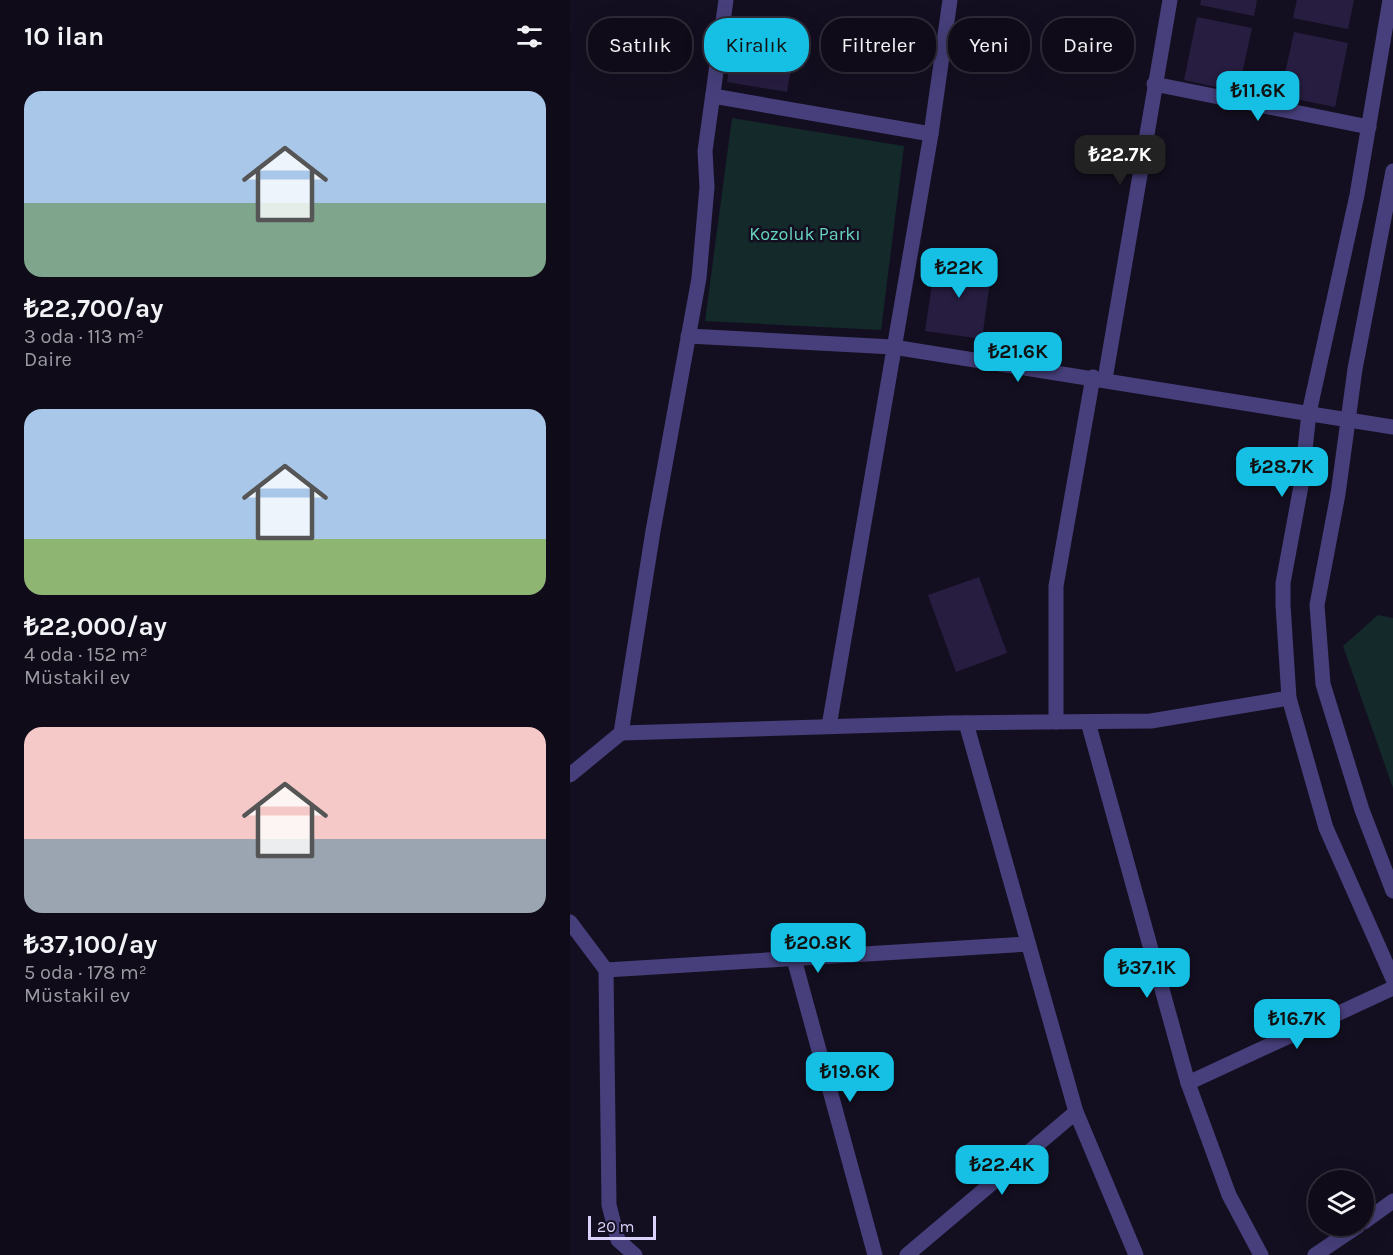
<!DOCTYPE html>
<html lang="tr">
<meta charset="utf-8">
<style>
:root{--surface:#0f0b18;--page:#1d1925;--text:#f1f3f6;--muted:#9b9ba2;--line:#2f2b37;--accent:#16c0e4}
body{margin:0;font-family:Karla,sans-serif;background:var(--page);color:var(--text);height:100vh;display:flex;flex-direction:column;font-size:22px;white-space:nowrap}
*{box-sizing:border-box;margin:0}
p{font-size:20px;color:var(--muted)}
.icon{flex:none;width:33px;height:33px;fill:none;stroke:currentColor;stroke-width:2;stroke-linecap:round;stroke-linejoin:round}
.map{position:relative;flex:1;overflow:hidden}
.side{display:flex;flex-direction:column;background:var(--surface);width:570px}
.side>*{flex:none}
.top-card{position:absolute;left:18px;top:18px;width:570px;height:54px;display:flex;gap:12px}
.fabs{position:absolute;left:738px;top:1170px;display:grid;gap:12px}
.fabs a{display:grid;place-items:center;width:66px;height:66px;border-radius:50%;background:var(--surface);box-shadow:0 6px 24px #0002,0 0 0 2px var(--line);font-size:30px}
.scale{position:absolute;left:18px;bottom:15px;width:68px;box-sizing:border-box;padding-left:6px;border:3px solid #dbd3fb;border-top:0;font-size:16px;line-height:21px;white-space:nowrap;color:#dbd3fb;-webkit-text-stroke:4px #140f20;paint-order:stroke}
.price{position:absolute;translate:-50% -51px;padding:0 14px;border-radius:12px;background:var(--accent);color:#111;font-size:20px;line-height:39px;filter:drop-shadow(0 2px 3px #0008)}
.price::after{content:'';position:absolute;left:50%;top:36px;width:18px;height:14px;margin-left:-9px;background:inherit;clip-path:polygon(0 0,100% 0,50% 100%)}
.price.active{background:#222;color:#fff}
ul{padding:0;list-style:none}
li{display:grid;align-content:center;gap:12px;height:318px;padding:0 24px}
li span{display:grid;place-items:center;height:186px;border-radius:18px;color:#555}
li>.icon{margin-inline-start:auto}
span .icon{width:108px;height:108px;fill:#fffc;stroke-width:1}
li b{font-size:26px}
h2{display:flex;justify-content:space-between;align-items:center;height:72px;padding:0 24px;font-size:26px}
.tag{padding:0 21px;border-radius:24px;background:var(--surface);box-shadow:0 6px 24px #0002,0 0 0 2px var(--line);font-size:21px;line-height:54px}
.tag.active{background:var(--accent);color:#111}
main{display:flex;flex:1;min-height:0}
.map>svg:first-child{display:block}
</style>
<main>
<section class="side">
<h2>10 ilan<svg class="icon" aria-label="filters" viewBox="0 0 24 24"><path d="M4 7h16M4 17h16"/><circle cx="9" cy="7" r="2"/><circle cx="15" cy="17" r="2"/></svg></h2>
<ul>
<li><span style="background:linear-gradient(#a9c7e8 60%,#7fa58c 0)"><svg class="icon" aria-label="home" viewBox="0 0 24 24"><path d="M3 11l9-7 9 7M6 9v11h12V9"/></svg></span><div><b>₺22,700/ay</b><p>3 oda · 113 m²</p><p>Daire</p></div></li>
<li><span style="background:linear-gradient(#a9c7e8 70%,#8fb573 0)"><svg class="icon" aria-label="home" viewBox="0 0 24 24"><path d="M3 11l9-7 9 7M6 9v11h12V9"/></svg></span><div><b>₺22,000/ay</b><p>4 oda · 152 m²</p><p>Müstakil ev</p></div></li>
<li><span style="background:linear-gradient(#f6c9c9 60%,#9aa5b1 0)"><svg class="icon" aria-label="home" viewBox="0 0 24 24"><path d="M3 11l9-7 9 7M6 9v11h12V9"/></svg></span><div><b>₺37,100/ay</b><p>5 oda · 178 m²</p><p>Müstakil ev</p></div></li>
</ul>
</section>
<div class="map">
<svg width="823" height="1255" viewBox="0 0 823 1255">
<rect width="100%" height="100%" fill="#140f20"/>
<!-- green -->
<g fill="#13292a">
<polygon points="162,118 334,146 311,330 135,321"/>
<polygon points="808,615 823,618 823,788 773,646"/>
</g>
<!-- building -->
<g fill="#271d40">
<polygon points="631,0 687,0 684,16 630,5"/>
<polygon points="727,0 784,0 778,29 723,18"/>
<polygon points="168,17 228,27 217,92 157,82"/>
<polygon points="627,17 682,28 668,92 614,80"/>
<polygon points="724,32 778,43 765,107 710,96"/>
<polygon points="366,258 422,266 412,339 355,331"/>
<polygon points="409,577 437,653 386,672 358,595"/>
</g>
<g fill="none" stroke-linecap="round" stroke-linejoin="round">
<!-- minor -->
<g stroke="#463f7b" stroke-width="15">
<polyline points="156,0 135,151 137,187 129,278 83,531 51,733 379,723 581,721 719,698"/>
<polyline points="820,0 787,195 739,413 731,486 713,583 713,605 719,698 756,828 823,979"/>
<polyline points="584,84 799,127"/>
<polyline points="143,96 361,134"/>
<polyline points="823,171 785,369 768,494 747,605 753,684 792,810 823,891"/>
<polyline points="118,336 323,347 823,427"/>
<polyline points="535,379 600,0"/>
<polyline points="486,722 486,586 523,377"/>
<polyline points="518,722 618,1083 659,1195 691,1255"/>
<polyline points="396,723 506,1112 566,1255"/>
<polyline points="259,726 361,134 380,0"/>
<polyline points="0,775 51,733"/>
<polyline points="0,922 36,970 39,1205 48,1240 65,1255"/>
<polyline points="224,959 305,1255"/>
<polyline points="36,970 458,944"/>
<polyline points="618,1083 823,988"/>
<polyline points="794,1222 823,1201"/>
<polyline points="337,1255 506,1112"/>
<polyline points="745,1255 788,1226"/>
</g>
</g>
<g text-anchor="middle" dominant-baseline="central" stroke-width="5" stroke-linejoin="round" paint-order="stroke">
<!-- park labels -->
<g font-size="18" fill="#66d3c0" stroke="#140f20">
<text x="235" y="234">Kozoluk Parkı</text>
</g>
</g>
</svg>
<div class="fabs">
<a><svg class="icon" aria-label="layers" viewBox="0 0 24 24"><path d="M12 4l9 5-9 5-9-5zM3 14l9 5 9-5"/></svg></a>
</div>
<div class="scale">20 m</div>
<b class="price" style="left:688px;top:122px">₺11.6K</b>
<b class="price active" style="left:550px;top:186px">₺22.7K</b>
<b class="price" style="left:389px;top:299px">₺22K</b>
<b class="price" style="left:448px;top:383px">₺21.6K</b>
<b class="price" style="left:712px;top:498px">₺28.7K</b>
<b class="price" style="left:248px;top:974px">₺20.8K</b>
<b class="price" style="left:577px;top:999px">₺37.1K</b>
<b class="price" style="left:727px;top:1050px">₺16.7K</b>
<b class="price" style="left:280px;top:1103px">₺19.6K</b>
<b class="price" style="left:432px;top:1196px">₺22.4K</b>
<div class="top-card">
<a class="tag">Satılık</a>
<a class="tag active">Kiralık</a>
<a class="tag">Filtreler</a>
<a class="tag">Yeni</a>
<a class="tag">Daire</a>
</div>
</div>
</main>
